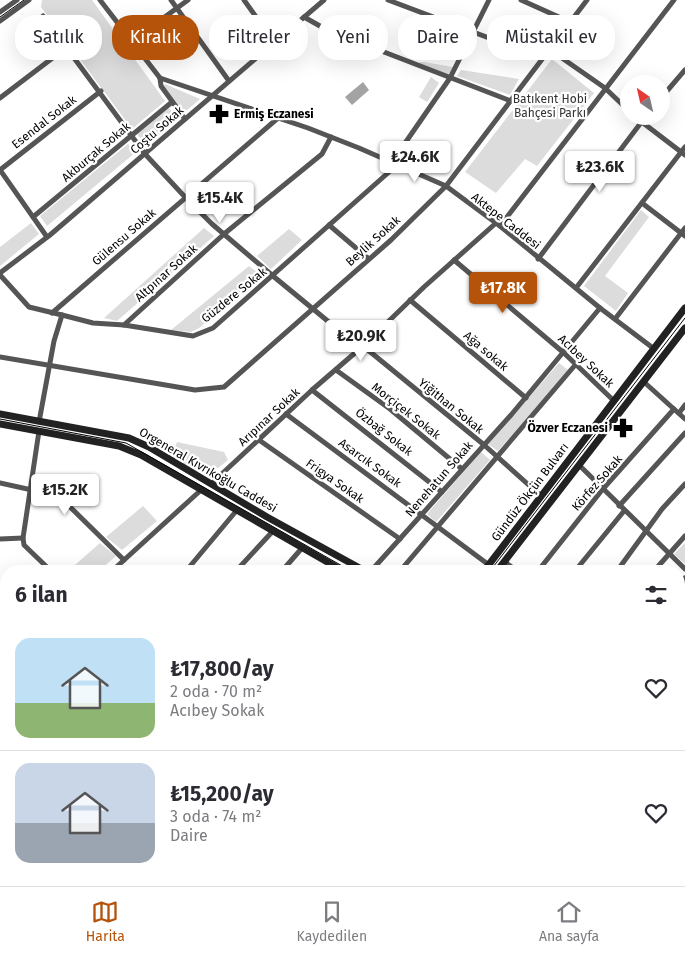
<!DOCTYPE html>
<html lang="tr">
<meta charset="utf-8">
<style>
:root{--surface:#fff;--page:#f2f2f3;--text:#2b2b33;--muted:#7c7c81;--line:#e1e1e2;--accent:#b45309}
body{margin:0;font-family:"Fira Sans",sans-serif;background:var(--page);color:var(--text);height:100vh;display:flex;flex-direction:column;font-size:19px;white-space:nowrap}
*{box-sizing:border-box;margin:0}
p{font-size:16px;color:var(--muted)}
.icon{flex:none;width:28px;height:28px;fill:none;stroke:currentColor;stroke-width:2;stroke-linecap:round;stroke-linejoin:round}
.map{position:relative;flex:1;overflow:hidden}
.details{position:absolute;left:0px;top:565px;width:685px;height:321px;display:flex;flex-direction:column;background:var(--surface);border-radius:20px 20px 0 0;box-shadow:0 5px 20px #0002}
.details>*{flex:none}
.guide{position:absolute;left:15px;top:15px;width:655px;height:45px;display:flex;gap:10px}
.needle{width:32px;rotate:326deg}
.fabs{position:absolute;left:620px;top:75px;display:grid;gap:10px}
.fabs a{display:grid;place-items:center;width:50px;height:50px;border-radius:50%;background:var(--surface);box-shadow:0 5px 20px #0002;font-size:25px}
.price{position:absolute;translate:-50% -42px;padding:0 11px;border-radius:5px;background:#fff;color:#222;font-size:16px;line-height:32px;filter:drop-shadow(0 1px 2px #0008)}
.price::after{content:'';position:absolute;left:50%;top:30px;width:15px;height:11px;margin-left:-8px;background:inherit;clip-path:polygon(0 0,100% 0,50% 100%)}
.price.selected{background:var(--accent);color:#fff}
ul{padding:0;list-style:none}
li{display:flex;align-items:center;gap:15px;height:125px;padding:0 15px}
li+li{border-top:1px solid var(--line)}
li span{display:grid;place-items:center;flex:none;width:140px;height:100px;border-radius:15px;color:#555}
li>.icon{margin-inline-start:auto}
span .icon{width:60px;height:60px;fill:#fffc;stroke-width:1}
li b{font-size:21px}
h2{display:flex;justify-content:space-between;align-items:center;height:60px;padding:0 15px;font-size:21px}
.pill{padding:0 18px;border-radius:20px;background:var(--surface);box-shadow:0 5px 20px #0002;font-size:18px;line-height:45px}
.pill.selected{background:var(--accent);color:#fff}
.tab-bar{display:flex;justify-content:space-around;align-items:center;height:70px;border-top:1px solid var(--line);background:var(--surface);font-size:14px;color:var(--muted)}
.tab-bar a{display:grid;justify-items:center;gap:2px}
.tab-bar .selected{color:var(--accent)}
.map>svg:first-child{display:block}
</style>
<div class="map">
<svg width="685" height="886" viewBox="0 0 685 886">
<rect width="100%" height="100%" fill="#fff"/>
<!-- green -->
<g fill="#dcdcdc">
<polygon points="42,0 92,0 165,101 132,129 41,7"/>
<polygon points="552,59 594,93 537,166 525,159 496,193 465,172"/>
<polygon points="420,62 424,62 453,67 451,73 447,74 419,63"/>
<polygon points="461,70 519,79 510,95 457,76"/>
<polygon points="431,77 439,83 427,102 419,97"/>
<polygon points="165,84 200,99 187,110 179,108 163,86"/>
<polygon points="169,108 178,120 146,145 137,134"/>
<polygon points="128,144 136,152 47,226 40,216"/>
<polygon points="641,210 649,217 605,276 628,293 616,311 584,286"/>
<polygon points="31,223 39,234 0,266 0,247"/>
<polygon points="204,228 214,236 117,321 104,318"/>
<polygon points="289,229 302,240 271,269 257,256"/>
<polygon points="249,266 262,276 199,328 191,332 171,330"/>
<polygon points="559,363 568,370 498,451 488,444"/>
<polygon points="177,442 224,452 228,460 218,468 197,472 172,456"/>
<polygon points="481,452 490,460 436,522 427,514"/>
<polygon points="143,506 157,521 122,550 106,537"/>
<polygon points="100,543 116,556 99,571 68,571"/>
<polygon points="685,543 685,564 674,554"/>
</g>
<!-- water -->
<polygon fill="#a3a3a3" points="363,82 369,90 352,105 345,97"/>
<g fill="none" stroke-linecap="round" stroke-linejoin="round">
<!-- street -->
<g stroke="#555" stroke-width="5">
<polyline points="100,0 160,78"/>
<polyline points="171,0 229,81"/>
<polyline points="244,0 274,42"/>
<polyline points="388,0 542,58"/>
<polyline points="521,0 570,22"/>
<polyline points="0,12 17,0"/>
<polyline points="43,16 145,154 185,197 212,224 273,276 352,341 363,346 483,444 541,496"/>
<polyline points="304,17 327,30 511,101"/>
<polyline points="0,21 29,0"/>
<polyline points="132,41 188,0"/>
<polyline points="549,49 605,88 629,111"/>
<polyline points="160,78 308,128 359,148 446,186 500,226 600,308 653,348"/>
<polyline points="160,78 161,86 185,119"/>
<polyline points="0,98 67,47"/>
<polyline points="661,98 685,70"/>
<polyline points="634,116 685,155"/>
<polyline points="392,162 450,78 489,0"/>
<polyline points="642,203 685,236"/>
<polyline points="33,217 172,102"/>
<polyline points="329,225 369,259"/>
<polyline points="500,226 674,0"/>
<polyline points="47,237 0,170 101,91"/>
<polyline points="538,259 646,116"/>
<polyline points="454,260 564,353 613,400"/>
<polyline points="0,273 50,235 324,0"/>
<polyline points="0,275 29,307 62,315 93,323 124,325 193,336 213,328 398,164"/>
<polyline points="576,288 685,147"/>
<polyline points="410,300 526,398"/>
<polyline points="52,313 278,118"/>
<polyline points="615,319 685,228"/>
<polyline points="124,325 224,234 322,154 331,137"/>
<polyline points="0,357 195,390 224,387 391,240 446,186 587,0"/>
<polyline points="336,370 390,409 462,469"/>
<polyline points="644,382 685,419"/>
<polyline points="312,390 442,492"/>
<polyline points="679,413 685,405"/>
<polyline points="286,414 489,565"/>
<polyline points="39,422 54,341 62,315"/>
<polyline points="39,431 23,538 24,545 51,571"/>
<polyline points="259,440 400,539"/>
<polyline points="579,465 685,569"/>
<polyline points="0,483 59,496 124,560"/>
<polyline points="211,484 312,390 363,346 424,287 496,223"/>
<polyline points="619,506 685,433"/>
<polyline points="0,539 23,538"/>
<polyline points="505,562 517,571"/>
<polyline points="112,571 201,490"/>
<polyline points="186,571 237,510"/>
<polyline points="236,571 273,531"/>
<polyline points="282,571 302,548"/>
<polyline points="371,571 511,415 600,308"/>
<polyline points="400,571 576,364"/>
<polyline points="538,571 602,490 674,409"/>
<polyline points="575,571 624,511"/>
<polyline points="617,571 662,509 685,484"/>
<polyline points="654,571 685,536"/>
<polyline points="679,587 685,578"/>
<polyline points="0,602 6,609"/>
<polyline points="679,635 685,626"/>
<polyline points="0,670 6,664"/>
<polyline points="679,684 685,676"/>
<polyline points="679,772 685,763"/>
<polyline points="0,826 6,821"/>
<polyline points="679,831 685,822"/>
<polyline points="679,848 685,860"/>
<polyline points="0,857 6,853"/>
<polyline points="490,880 494,886"/>
<polyline points="544,880 547,886"/>
<polyline points="585,880 587,886"/>
<polyline points="619,880 621,886"/>
<polyline points="653,880 656,886"/>
<polyline points="13,886 21,880"/>
</g>
<!-- secondary -->
<g stroke="#222" stroke-width="7">
<polyline points="0,414 129,438 149,447 267,517 365,571"/>
<polyline points="0,424 119,446 141,455 343,571"/>
<polyline points="484,571 685,308"/>
<polyline points="497,571 685,328"/>
<polyline points="679,716 685,717"/>
<polyline points="679,729 685,730"/>
<polyline points="167,886 175,880"/>
<polyline points="185,886 193,880"/>
</g>
<!-- tram -->
<g stroke="#000" stroke-width="1">
<polyline points="0,17 24,0"/>
<polyline points="0,419 126,443 351,571"/>
<polyline points="490,571 685,318"/>
<polyline points="679,725 685,726"/>
</g>
</g>
<!-- icons -->
<defs>
<symbol id="pharmacy-bare" viewBox="-9 -9 18 18"><path d="M-2-6h4v4h4v4h-4v4h-4v-4h-4v-4h4Z" fill="#000" stroke="#fff" stroke-width="2.5" paint-order="stroke"/></symbol>
</defs>
<g fill-rule="evenodd">
<use href="#pharmacy-bare" x="205" y="100" width="28" height="28"/>
<use href="#pharmacy-bare" x="609" y="414" width="28" height="28"/>
</g>
<g text-anchor="middle" dominant-baseline="central" stroke-width="4.5" stroke-linejoin="round" paint-order="stroke">
<!-- park labels -->
<g font-size="12" fill="#333" stroke="#fff">
<text x="550" y="99">Batıkent Hobi<tspan x="550" dy="14">Bahçesi Parkı</tspan></text>
</g>
<!-- poi labels -->
<g font-size="12" font-weight="bold" fill="#000" stroke="#fff" text-anchor="start">
<text x="234" y="114">Ermiş Eczanesi</text>
<text x="608" y="428" text-anchor="end">Özver Eczanesi</text>
</g>
<!-- street labels -->
<g font-size="12" fill="#000" stroke="#fff">
<text transform="translate(44 122) rotate(-38)">Esendal Sokak</text>
<text transform="translate(157 130) rotate(-41)">Coştu Sokak</text>
<text transform="translate(96 152) rotate(-40)">Akburçak Sokak</text>
<text transform="translate(506 221) rotate(38)">Aktepe Caddesi</text>
<text transform="translate(124 237) rotate(-41)">Gülensu Sokak</text>
<text transform="translate(373 241) rotate(-42)">Beylik Sokak</text>
<text transform="translate(166 273) rotate(-42)">Altpınar Sokak</text>
<text transform="translate(234 295) rotate(-39)">Güzdere Sokak</text>
<text transform="translate(486 351) rotate(40)">Ağa sokak</text>
<text transform="translate(586 361) rotate(43)">Acıbey Sokak</text>
<text transform="translate(451 406) rotate(39)">Yiğithan Sokak</text>
<text transform="translate(406 411) rotate(38)">Morçiçek Sokak</text>
<text transform="translate(269 417) rotate(-43)">Arıpınar Sokak</text>
<text transform="translate(384 432) rotate(38)">Özbağ Sokak</text>
<text transform="translate(370 463) rotate(36)">Asarcık Sokak</text>
<text transform="translate(208 470) rotate(30)">Orgeneral Kıvrıkoğlu Caddesi</text>
<text transform="translate(439 479) rotate(-49)">Nenehatun Sokak</text>
<text transform="translate(335 481) rotate(35)">Frigya Sokak</text>
<text transform="translate(597 483) rotate(-49)">Körfez Sokak</text>
<text transform="translate(530 492) rotate(-53)">Gündüz Ökçün Bulvarı</text>
</g>
</g>
</svg>
<div class="fabs">
<a><svg class="needle" viewBox="-14 -14 28 28"><path d="M0-13l5 13h-10z" fill="#e53935"/><path d="M0 13l5-13h-10z" fill="#7c7c81"/></svg></a>
</div>
<b class="price" style="left:415px;top:183px">₺24.6K</b>
<b class="price" style="left:600px;top:193px">₺23.6K</b>
<b class="price" style="left:220px;top:224px">₺15.4K</b>
<b class="price selected" style="left:503px;top:314px">₺17.8K</b>
<b class="price" style="left:361px;top:362px">₺20.9K</b>
<b class="price" style="left:65px;top:516px">₺15.2K</b>
<div class="guide">
<a class="pill">Satılık</a>
<a class="pill selected">Kiralık</a>
<a class="pill">Filtreler</a>
<a class="pill">Yeni</a>
<a class="pill">Daire</a>
<a class="pill">Müstakil ev</a>
</div>
<section class="details">
<h2>6 ilan<svg class="icon" aria-label="filters" viewBox="0 0 24 24"><path d="M4 7h16M4 17h16"/><circle cx="9" cy="7" r="2"/><circle cx="15" cy="17" r="2"/></svg></h2>
<ul>
<li><span style="background:linear-gradient(#bfe0f5 65%,#8fb573 0)"><svg class="icon" aria-label="home" viewBox="0 0 24 24"><path d="M3 11l9-7 9 7M6 9v11h12V9"/></svg></span><div><b>₺17,800/ay</b><p>2 oda · 70 m²</p><p>Acıbey Sokak</p></div><svg class="icon" aria-label="heart" viewBox="0 0 24 24"><path d="M12 20l-8-8c-3-5 5-10 8-4 3-6 11-1 8 4z"/></svg></li>
<li><span style="background:linear-gradient(#c9d6e8 60%,#9aa5b1 0)"><svg class="icon" aria-label="home" viewBox="0 0 24 24"><path d="M3 11l9-7 9 7M6 9v11h12V9"/></svg></span><div><b>₺15,200/ay</b><p>3 oda · 74 m²</p><p>Daire</p></div><svg class="icon" aria-label="heart" viewBox="0 0 24 24"><path d="M12 20l-8-8c-3-5 5-10 8-4 3-6 11-1 8 4z"/></svg></li>
</ul>
</section>
</div>
<nav class="tab-bar">
<a class="selected"><svg class="icon" aria-label="map" viewBox="0 0 24 24"><path d="M3 6l6-2 6 2 6-2v14l-6 2-6-2-6 2zM9 4v14M15 6v14"/></svg>Harita</a>
<a><svg class="icon" aria-label="saved" viewBox="0 0 24 24"><path d="M7 4h10v16l-5-4-5 4z"/></svg>Kaydedilen</a>
<a><svg class="icon" aria-label="home" viewBox="0 0 24 24"><path d="M3 11l9-7 9 7M6 9v11h12V9"/></svg>Ana sayfa</a>
</nav>
